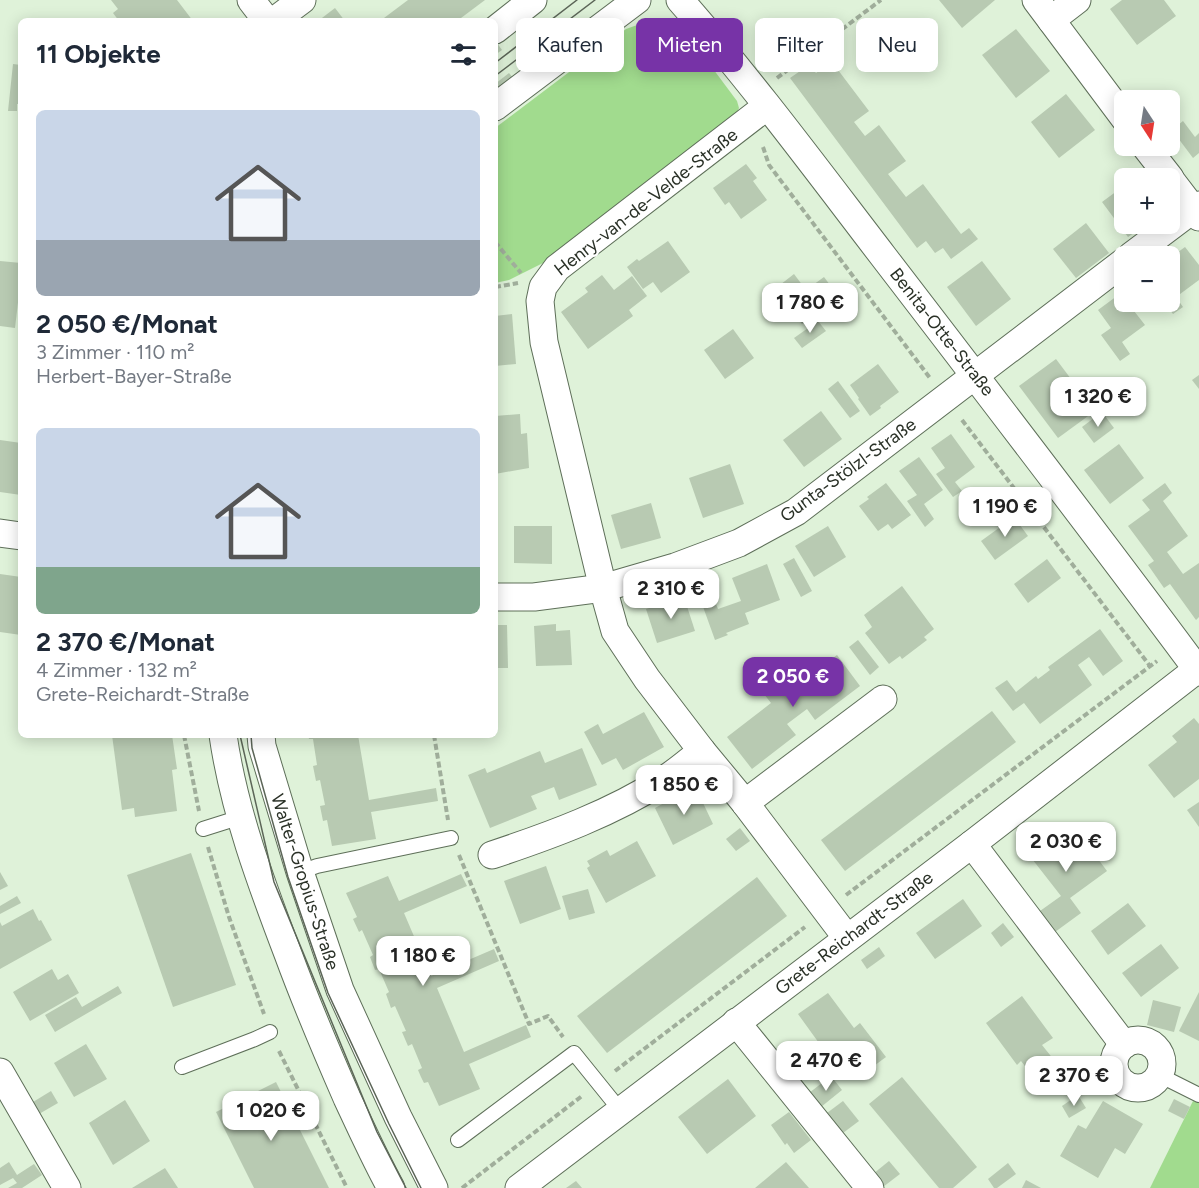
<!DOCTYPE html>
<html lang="de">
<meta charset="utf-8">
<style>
:root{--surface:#fff;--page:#f2f2f3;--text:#1f2937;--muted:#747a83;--accent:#7733a7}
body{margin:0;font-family:Figtree,sans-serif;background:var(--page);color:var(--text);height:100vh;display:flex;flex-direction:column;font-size:22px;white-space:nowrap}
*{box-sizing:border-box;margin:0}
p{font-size:20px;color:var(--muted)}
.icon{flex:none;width:33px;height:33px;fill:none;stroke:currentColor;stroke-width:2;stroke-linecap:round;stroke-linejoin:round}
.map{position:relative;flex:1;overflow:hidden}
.side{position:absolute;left:18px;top:18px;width:480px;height:720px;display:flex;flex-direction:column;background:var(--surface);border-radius:9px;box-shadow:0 3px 15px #0003}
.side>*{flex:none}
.banner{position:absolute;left:516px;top:18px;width:570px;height:54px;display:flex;gap:12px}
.needle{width:39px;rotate:168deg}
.buttons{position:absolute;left:1114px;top:90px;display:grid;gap:12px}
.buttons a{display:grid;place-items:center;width:66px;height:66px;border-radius:9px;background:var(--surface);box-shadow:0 3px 15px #0003;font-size:30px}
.price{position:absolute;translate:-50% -51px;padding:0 14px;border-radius:12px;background:#fff;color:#222;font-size:20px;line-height:39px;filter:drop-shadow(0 2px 3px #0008)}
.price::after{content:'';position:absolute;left:50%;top:36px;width:18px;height:14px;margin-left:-9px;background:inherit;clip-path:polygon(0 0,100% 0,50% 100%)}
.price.selected{background:var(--accent);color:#fff}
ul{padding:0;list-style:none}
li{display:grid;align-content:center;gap:12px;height:318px;padding:0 18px}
li span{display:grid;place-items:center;height:186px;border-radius:9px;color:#555}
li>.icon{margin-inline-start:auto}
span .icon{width:108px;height:108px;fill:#fffc;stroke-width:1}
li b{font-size:26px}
h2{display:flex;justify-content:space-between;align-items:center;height:72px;padding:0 18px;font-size:26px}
.tag{padding:0 21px;border-radius:9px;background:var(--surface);box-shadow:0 3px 15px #0003;font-size:21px;line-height:54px}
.tag.selected{background:var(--accent);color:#fff}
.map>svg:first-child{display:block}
</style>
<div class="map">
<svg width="1199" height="1188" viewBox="0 0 1199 1188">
<rect width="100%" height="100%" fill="#dff2d9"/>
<!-- green -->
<g fill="#a1db8e">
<polygon points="640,24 664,24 686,38 699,50 737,101 739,108 734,119 547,261 509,280 495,283 495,128 626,29"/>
<polygon points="1193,1101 1199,1103 1199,1188 1150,1188"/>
</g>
<!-- building -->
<g fill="#b8cab2">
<polygon points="111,0 177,0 193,21 119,21 113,13 118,9"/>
<polygon points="408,0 485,0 457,21 386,21 384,18"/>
<polygon points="939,0 995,0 962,28"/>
<polygon points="1122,0 1164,0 1176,16 1137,45 1110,9"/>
<polygon points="335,8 345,21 318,21"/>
<polygon points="1016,29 1050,71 1016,98 982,55"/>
<polygon points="497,43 502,50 495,55 495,44"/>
<polygon points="832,62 869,111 854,122 865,136 879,125 906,161 888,174 906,197 923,184 961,234 969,228 978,239 951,259 943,248 935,253 926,241 917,248 790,78 809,65 816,73"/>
<polygon points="13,64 21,65 21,104 17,104 17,111 8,111"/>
<polygon points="509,73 515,80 497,92 495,90 495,84"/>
<polygon points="1066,94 1095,130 1059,158 1031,122"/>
<polygon points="1183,121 1195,137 1199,133 1199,153 1193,158 1172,130"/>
<polygon points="746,164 757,178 753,181 767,200 741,219 729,202 725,205 713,188"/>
<polygon points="1125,185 1125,224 1147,224 1128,237 1102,202"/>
<polygon points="1086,223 1109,253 1076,278 1053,249"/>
<polygon points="668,241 690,272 661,293 653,282 643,289 627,267 637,259 639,261"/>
<polygon points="1185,247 1199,265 1199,280 1176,297 1183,307 1173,314 1164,302 1170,302 1170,258"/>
<polygon points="0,261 21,263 21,277 15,328 0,326"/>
<polygon points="982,261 1011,299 976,326 947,287"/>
<polygon points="794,274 806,290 824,277 839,297 802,324 776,288"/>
<polygon points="602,275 614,290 632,276 647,296 629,310 633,316 588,349 561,312 588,292 585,288"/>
<polygon points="1121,293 1125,298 1125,302 1127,302 1145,325 1122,342 1130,354 1120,361 1101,335 1111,328 1098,310"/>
<polygon points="512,314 516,364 495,366 495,316"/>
<polygon points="818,321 826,331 802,348 794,338"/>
<polygon points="733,329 754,358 725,379 704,350"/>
<polygon points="1056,359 1095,411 1058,438 1019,386"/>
<polygon points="878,364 899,392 880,406 881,408 870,416 858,399 859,398 850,385"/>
<polygon points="1199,375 1199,389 1192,380"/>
<polygon points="838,381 860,411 850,418 828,389"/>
<polygon points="821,411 842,439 804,467 783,440"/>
<polygon points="1102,412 1114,428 1094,443 1082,427"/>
<polygon points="520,414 521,434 527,433 529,468 495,474 495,416"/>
<polygon points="951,434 975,467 955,482 962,491 953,497 936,474 945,468 931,448"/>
<polygon points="0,440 21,443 21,495 0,492"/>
<polygon points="1119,444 1144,478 1110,504 1084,470"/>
<polygon points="919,457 943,490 924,504 934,519 925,527 907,501 917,495 899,471"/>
<polygon points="730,464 744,504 703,518 689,478"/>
<polygon points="886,483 911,515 892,529 888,524 878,531 859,506 869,499 867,497"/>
<polygon points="1165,483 1172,493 1163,501 1188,536 1167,552 1183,574 1199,563 1199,617 1196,620 1170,584 1164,588 1148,565 1154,561 1128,526 1150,510 1142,500"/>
<polygon points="651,503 661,538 621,549 611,515"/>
<polygon points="1014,517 1028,536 995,560 981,541"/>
<polygon points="514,526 552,526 552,564 514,563"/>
<polygon points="828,526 846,557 814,577 795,546"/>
<polygon points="794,558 812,591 801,597 783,564"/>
<polygon points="1047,559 1061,578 1028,603 1014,584"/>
<polygon points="767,564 780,600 745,613 749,624 726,633 728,635 715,640 702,604 714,599 718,609 741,601 732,578"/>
<polygon points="0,574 21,577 21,635 0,632"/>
<polygon points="902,586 934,629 924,637 927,640 902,659 900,656 889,664 865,633 872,627 864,615"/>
<polygon points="684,597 695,631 657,643 646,609"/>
<polygon points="556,624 556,631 570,630 572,665 536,666 534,626"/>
<polygon points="495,625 507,625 508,668 495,668"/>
<polygon points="1100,629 1123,661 1103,676 1089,657 1078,665 1092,685 1040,724 1024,703 1013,711 995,688 1007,680 1016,692 1036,676 1038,679 1050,670 1048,667"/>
<polygon points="858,640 879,667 870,675 849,647"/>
<polygon points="837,655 860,686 815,720 807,709 787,724 796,735 752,769 727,737 771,703 764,694 784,679 787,683 817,660 822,666"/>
<polygon points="992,711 1016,742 845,871 821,840"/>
<polygon points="644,712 664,747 623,770 616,758 602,765 584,732 598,724 603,734"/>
<polygon points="1194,718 1199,724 1199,779 1174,798 1148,765 1177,742 1172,736"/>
<polygon points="112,735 172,735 177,769 172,770 177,811 135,817 134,808 122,810"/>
<polygon points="308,735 358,735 369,800 436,788 438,801 371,812 376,839 332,846 327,820 323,821 320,806 325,805 320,780 316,781 313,766 317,765 313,739 309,739"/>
<polygon points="582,748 597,785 559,800 554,787 531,796 537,809 490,828 468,775 485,768 487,773 540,751 545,763"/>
<polygon points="695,786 713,824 673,845 655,808"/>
<polygon points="1199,802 1199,827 1187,810"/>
<polygon points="1071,823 1107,871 1070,898 1081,913 1055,932 1040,911 1061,896 1029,855"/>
<polygon points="740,828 750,841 736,851 726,839"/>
<polygon points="637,841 656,876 606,903 587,868 590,866 587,861 607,850 610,856"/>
<polygon points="191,853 236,985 173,1007 127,875"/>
<polygon points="546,866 561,909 520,924 504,881"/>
<polygon points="0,872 8,886 0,890"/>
<polygon points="461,874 467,886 404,913 431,976 494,949 499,961 437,988 464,1052 526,1025 531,1037 469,1064 480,1089 439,1106 428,1082 424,1083 421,1077 418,1070 422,1068 412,1044 408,1046 402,1032 406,1031 395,1006 391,1008 386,994 389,992 379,969 375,970 370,957 373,955 362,930 359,932 353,919 357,917 346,893 388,876 399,901"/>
<polygon points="757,877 787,916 607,1053 577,1016"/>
<polygon points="588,889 595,913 569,920 562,896"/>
<polygon points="17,896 21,903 0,914 0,906"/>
<polygon points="963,899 982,926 935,959 916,933"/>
<polygon points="1128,903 1146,926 1108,955 1091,931"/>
<polygon points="33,909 39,921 41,920 52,940 0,969 0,922 2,926"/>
<polygon points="1003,923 1014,937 1001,947 991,933"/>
<polygon points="1161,944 1179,968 1141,997 1122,973"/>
<polygon points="879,947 885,956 867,969 861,960"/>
<polygon points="52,969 58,980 68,974 79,993 30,1021 13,992"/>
<polygon points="118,986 122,993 55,1032 45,1015 76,997 82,1007"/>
<polygon points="1199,992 1199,1041 1179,1031"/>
<polygon points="828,993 854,1028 860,1023 886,1057 855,1080 830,1046 824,1050 798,1014"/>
<polygon points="1022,996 1053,1038 1042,1045 1066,1075 1045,1092 1021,1061 1017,1065 986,1023"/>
<polygon points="1153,1000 1181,1007 1174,1032 1147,1025"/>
<polygon points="86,1044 107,1079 74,1097 54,1063"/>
<polygon points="831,1076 842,1090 821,1107 809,1093"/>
<polygon points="902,1077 977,1167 953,1188 939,1188 869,1104"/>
<polygon points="728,1079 756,1116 707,1154 678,1117"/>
<polygon points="276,1082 329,1188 254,1188 216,1112"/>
<polygon points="51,1091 58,1103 39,1114 33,1102"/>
<polygon points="1078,1095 1086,1108 1069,1118 1062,1106"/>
<polygon points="1174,1099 1190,1107 1184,1119 1168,1111"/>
<polygon points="125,1100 150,1141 113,1165 89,1123"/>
<polygon points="843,1101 859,1121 843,1133 827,1113"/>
<polygon points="1103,1101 1143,1124 1125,1154 1115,1148 1098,1178 1060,1156 1078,1125 1086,1129"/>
<polygon points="789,1112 811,1140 794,1153 787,1143 785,1145 771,1125"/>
<polygon points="889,1161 900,1174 883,1187 873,1174"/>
<polygon points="9,1162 17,1175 34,1164 42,1175 22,1188 8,1188 17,1183 13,1178 0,1185 0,1168"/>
<polygon points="786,1162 809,1188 755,1188"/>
<polygon points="1008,1163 1016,1174 997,1188 994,1188 988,1179"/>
<polygon points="165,1168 178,1188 132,1188"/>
<polygon points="1026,1180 1041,1188 1022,1188"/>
<polygon points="576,1181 582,1188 566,1188"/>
</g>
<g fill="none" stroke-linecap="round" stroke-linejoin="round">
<defs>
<g id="service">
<polyline points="203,829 241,817"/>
<polyline points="300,872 317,866 451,838"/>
<polyline points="182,1067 255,1039 270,1032"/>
<polyline points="1159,1075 1199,1095"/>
<polyline points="458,1140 574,1053 620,1110"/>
</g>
<g id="minor">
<polyline points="251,0 267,21"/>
<path d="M680 0C752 82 817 170 883 256 989 394 1095 532 1199 672"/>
<polyline points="1036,0 1125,119"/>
<polyline points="1051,20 1077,0"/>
<polyline points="274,21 302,0"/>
<polyline points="495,30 533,0"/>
<polyline points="767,106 557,268 543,287 540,301 544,342 603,588 615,631 647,679 702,751 745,803 847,938"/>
<polyline points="495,107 637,0"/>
<polyline points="1145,146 1170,178"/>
<polyline points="1170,179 1199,217"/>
<polyline points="1131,256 1199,205"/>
<polyline points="0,533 21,536"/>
<polyline points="495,597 534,597 603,588 675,567 739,543 796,512 1125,261"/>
<path d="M223 735C234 811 261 883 288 954 306 1003 326 1050 347 1098 361 1128 375 1159 391 1188"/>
<polyline points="261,735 262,746 300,872 340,990 398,1117 434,1188"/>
<polyline points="745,803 883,699"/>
<polyline points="972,844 1124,1045"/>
<path d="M492 855C552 835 612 813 665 779 678 771 690 760 702 751"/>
<polyline points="736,1022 870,1188"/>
<circle cx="1138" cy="1064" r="24"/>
<polyline points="0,1072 67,1188"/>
<polyline points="519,1188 972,844 1199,668"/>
</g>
</defs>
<!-- service casing -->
<use href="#service" stroke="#5e6f59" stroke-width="16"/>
<!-- minor casing -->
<use href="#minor" stroke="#5e6f59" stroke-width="29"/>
<!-- path -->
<g stroke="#a0ae9b" stroke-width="4" stroke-dasharray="6 3" stroke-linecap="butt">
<polyline points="777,78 881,0"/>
<polyline points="763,147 769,165 930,378"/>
<polyline points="495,242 521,273"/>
<polyline points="495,287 518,283"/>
<polyline points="962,420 1150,666"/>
<polyline points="184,735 199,811"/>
<polyline points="434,735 448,820"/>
<polyline points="208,847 229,917 264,1014"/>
<polyline points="459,855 529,1024 548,1016 563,1037"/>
<polyline points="846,895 1157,661"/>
<polyline points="279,1051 347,1188"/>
<polyline points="615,1071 805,927"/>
<polyline points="462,1188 582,1096"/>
</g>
<!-- service -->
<use href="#service" stroke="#fff" stroke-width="14"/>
<!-- minor -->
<use href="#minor" stroke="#fff" stroke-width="27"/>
<!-- tram -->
<g stroke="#5c6658" stroke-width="1.5">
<polyline points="495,63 577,0"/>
<polyline points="495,76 595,0"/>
<polyline points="240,735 274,882 377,1132 406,1188"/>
<polyline points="251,735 252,748 288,877 328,993 389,1124 421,1188"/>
</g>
</g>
<g text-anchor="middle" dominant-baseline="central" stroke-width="4.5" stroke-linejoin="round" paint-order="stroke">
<!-- street labels -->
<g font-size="18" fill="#2a3127" stroke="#fff">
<text transform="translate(646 202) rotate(-38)">Henry-van-de-Velde-Straße</text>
<text transform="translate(942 332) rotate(52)">Benita-Otte-Straße</text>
<text transform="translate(848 470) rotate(-36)">Gunta-Stölzl-Straße</text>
<text transform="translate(305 882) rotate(72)">Walter-Gropius-Straße</text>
<text transform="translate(854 933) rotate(-37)">Grete-Reichardt-Straße</text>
</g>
</g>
</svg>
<div class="buttons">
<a><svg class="needle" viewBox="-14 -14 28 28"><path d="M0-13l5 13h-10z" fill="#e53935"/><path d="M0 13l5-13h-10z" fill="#747a83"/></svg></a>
<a>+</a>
<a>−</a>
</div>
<b class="price" style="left:810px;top:334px">1 780 €</b>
<b class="price" style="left:1098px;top:428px">1 320 €</b>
<b class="price" style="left:1005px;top:538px">1 190 €</b>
<b class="price" style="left:671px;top:620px">2 310 €</b>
<b class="price selected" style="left:793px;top:708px">2 050 €</b>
<b class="price" style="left:684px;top:816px">1 850 €</b>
<b class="price" style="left:1066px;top:873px">2 030 €</b>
<b class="price" style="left:423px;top:987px">1 180 €</b>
<b class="price" style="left:826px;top:1092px">2 470 €</b>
<b class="price" style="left:1074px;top:1107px">2 370 €</b>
<b class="price" style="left:271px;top:1142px">1 020 €</b>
<div class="banner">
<a class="tag">Kaufen</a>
<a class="tag selected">Mieten</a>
<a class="tag">Filter</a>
<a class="tag">Neu</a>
</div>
<section class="side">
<h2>11 Objekte<svg class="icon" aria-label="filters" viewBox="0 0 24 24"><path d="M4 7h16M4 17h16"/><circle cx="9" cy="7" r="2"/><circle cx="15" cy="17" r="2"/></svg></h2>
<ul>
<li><span style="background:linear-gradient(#c9d6e8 70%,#9aa5b1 0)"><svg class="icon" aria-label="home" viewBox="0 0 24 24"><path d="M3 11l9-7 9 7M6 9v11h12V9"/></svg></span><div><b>2 050 €/Monat</b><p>3 Zimmer · 110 m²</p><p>Herbert-Bayer-Straße</p></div></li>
<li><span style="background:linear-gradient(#c9d6e8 75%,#7fa58c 0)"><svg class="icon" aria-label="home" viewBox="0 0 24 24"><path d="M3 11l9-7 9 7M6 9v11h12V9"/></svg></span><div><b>2 370 €/Monat</b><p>4 Zimmer · 132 m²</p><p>Grete-Reichardt-Straße</p></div></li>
</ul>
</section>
</div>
